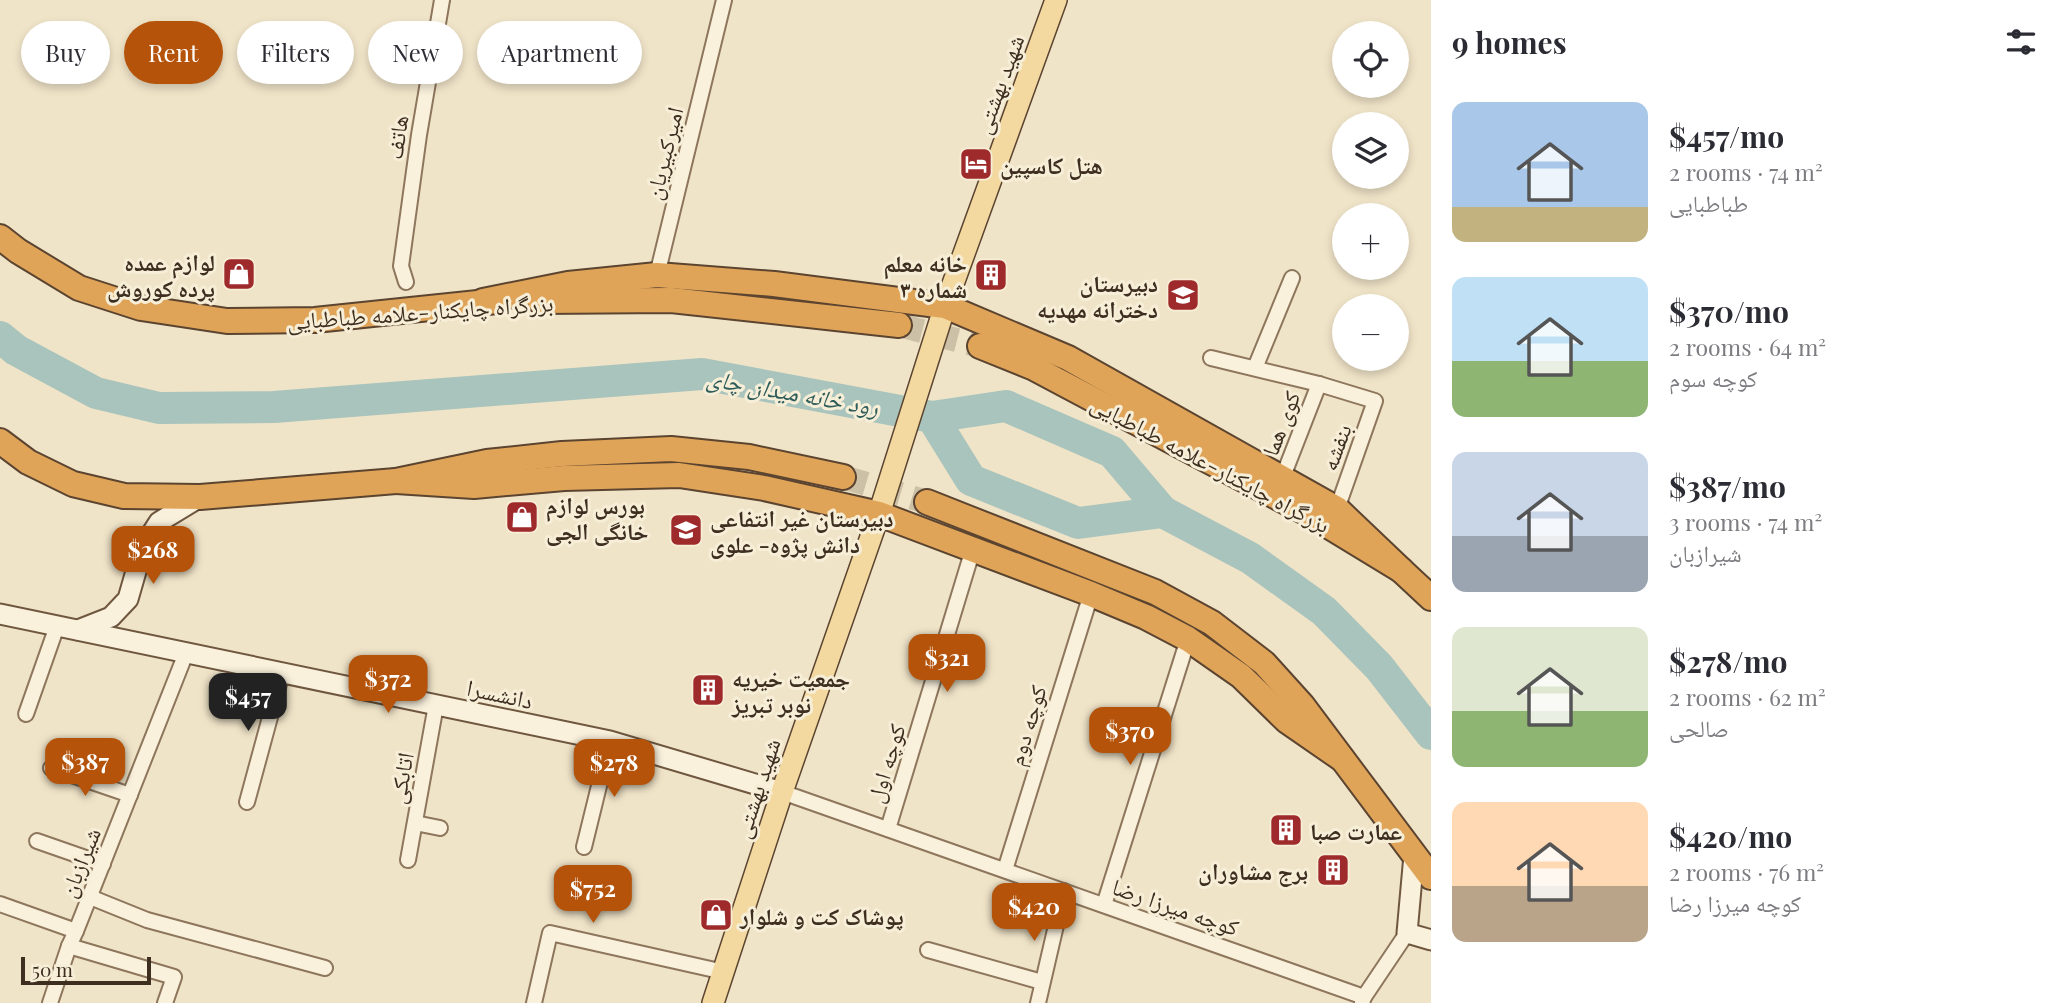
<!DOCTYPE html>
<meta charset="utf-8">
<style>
:root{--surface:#fff;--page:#f7f7f7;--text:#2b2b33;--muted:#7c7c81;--accent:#b45309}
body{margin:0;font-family:"Playfair Display","Noto Naskh Arabic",serif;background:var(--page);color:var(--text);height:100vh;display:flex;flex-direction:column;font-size:26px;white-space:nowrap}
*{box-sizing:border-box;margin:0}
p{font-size:23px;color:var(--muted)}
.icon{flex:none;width:38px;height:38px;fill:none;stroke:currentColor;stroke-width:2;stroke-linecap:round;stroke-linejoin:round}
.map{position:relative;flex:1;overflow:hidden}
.drawer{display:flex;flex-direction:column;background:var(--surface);width:630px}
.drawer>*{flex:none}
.hud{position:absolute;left:21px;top:21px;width:665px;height:63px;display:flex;gap:14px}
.fabs{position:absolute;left:1332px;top:21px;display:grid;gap:14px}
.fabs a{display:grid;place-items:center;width:77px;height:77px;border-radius:50%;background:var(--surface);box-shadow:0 4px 10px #0003;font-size:35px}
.scale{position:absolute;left:21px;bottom:18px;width:130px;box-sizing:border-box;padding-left:7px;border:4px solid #3d2e20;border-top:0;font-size:19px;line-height:24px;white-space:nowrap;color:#3d2e20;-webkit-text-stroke:5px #f7eed8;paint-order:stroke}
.price{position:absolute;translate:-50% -60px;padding:0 16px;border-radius:14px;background:var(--accent);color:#fff;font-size:23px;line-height:46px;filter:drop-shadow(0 2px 4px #0008)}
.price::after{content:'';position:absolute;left:50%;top:42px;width:21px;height:16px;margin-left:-10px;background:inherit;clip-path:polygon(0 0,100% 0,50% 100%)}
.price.current{background:#222;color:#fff}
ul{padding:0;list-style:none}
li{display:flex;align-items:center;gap:21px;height:175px;padding:0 21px}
li span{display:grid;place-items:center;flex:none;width:196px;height:140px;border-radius:14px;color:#555}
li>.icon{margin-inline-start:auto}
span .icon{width:84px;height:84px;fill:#fffc;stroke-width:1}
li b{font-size:30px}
h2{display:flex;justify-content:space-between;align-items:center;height:84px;padding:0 21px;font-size:30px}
.chip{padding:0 24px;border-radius:32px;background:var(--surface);box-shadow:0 4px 10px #0003;font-size:24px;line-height:63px}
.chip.current{background:var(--accent);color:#fff}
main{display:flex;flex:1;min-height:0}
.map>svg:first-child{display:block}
</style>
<main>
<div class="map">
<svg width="1431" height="1003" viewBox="0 0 1431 1003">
<rect width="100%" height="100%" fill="#f0e4c8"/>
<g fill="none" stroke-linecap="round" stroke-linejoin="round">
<!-- river -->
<g stroke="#a9c4bc" stroke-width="32">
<polyline points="0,337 16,350 96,393 159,408 274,407 702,374 932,417 971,480 1078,523 1163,512 1250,558 1324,611 1379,667 1431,734"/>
<polyline points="932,417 1006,406 1112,452 1163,512"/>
</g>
<!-- highway-tunnel -->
<g stroke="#ccc0a6" stroke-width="24" stroke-dasharray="24 12" stroke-linecap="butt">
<polyline points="899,325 980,346"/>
<polyline points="843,477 927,502"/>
</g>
<defs>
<g id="street">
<polyline points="657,275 724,0"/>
<polyline points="406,282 401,266 419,135 442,0"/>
<polyline points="1211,358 1319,384 1375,401 1337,509"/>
<polyline points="1255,368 1292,278"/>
<polyline points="1282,479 1319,384"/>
<polyline points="26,714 57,626"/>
<polyline points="51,768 130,795"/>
<polyline points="782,792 1364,997"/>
<polyline points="247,802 282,673"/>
<polyline points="415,823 440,828"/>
<polyline points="888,829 973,549"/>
<polyline points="37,841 103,864"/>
<polyline points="584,847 610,741"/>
<polyline points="408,860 436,705"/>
<polyline points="1005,870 1091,594"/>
<polyline points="90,897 147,920 325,968"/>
<polyline points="0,904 76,931"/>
<polyline points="1104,905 1188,639"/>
<polyline points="69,946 174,977 165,1003"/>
<polyline points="928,950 1042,982"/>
<polyline points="50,1003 69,946 76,931 186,653"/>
<polyline points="534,1003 550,933 724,972"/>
<polyline points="1038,1003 1064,891"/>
<polyline points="1362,1003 1364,997 1407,933"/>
</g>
<g id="secondary">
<polyline points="0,614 610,741 782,792"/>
<polyline points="78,630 111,617 128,599 143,547 159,522 200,497"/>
<polyline points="1414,855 1407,933 1431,940"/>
</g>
<polyline id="primary" points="713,1003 782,792 879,514 945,306 1056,0"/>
<g id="highway">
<polyline points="0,237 18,251 79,288 141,308 227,321 315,320 497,301"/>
<polyline points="483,301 568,284 657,275 774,284 945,306 1068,358 1337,509 1401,570"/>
<polyline points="540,301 671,300 899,325"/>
<polyline points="980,346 1032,367 1309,514 1401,570 1431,598"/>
<polyline points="0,441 28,462 73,484 124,496 200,497 396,481 487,462 562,454 671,449 749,457 843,477"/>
<polyline points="396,481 474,486 564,478 679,475 764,488 879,514 1091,594 1146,617 1188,639 1241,676 1287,721 1342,759"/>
<polyline points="927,502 1155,592 1212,623 1264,663 1302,705 1431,877"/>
</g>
</defs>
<!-- street casing -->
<use href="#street" stroke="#8d765c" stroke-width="18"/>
<!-- secondary casing -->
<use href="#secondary" stroke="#6f573f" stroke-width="23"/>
<!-- primary casing -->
<use href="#primary" stroke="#5b4430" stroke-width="24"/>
<!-- highway casing -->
<use href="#highway" stroke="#5b4430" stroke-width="28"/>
<!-- street -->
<use href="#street" stroke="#faf1dc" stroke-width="14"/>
<!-- secondary -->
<use href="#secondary" stroke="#faf1dc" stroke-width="19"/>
<!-- primary -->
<use href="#primary" stroke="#f3d9a0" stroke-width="21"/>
<!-- highway -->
<use href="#highway" stroke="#e0a458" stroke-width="24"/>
</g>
<!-- icons -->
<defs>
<symbol id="hotel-square" viewBox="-11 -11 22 22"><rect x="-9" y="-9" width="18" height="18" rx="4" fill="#9e2a2b" stroke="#f7eed8"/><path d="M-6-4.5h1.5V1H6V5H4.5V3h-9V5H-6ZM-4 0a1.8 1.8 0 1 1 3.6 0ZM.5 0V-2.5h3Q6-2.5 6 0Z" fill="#fff"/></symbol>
<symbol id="shop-square" viewBox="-11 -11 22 22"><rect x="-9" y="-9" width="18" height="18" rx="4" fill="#9e2a2b" stroke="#f7eed8"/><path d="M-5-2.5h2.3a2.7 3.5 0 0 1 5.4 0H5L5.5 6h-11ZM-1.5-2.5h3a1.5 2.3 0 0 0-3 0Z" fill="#fff"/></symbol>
<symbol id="building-square" viewBox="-11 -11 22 22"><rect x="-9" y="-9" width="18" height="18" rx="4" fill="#9e2a2b" stroke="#f7eed8"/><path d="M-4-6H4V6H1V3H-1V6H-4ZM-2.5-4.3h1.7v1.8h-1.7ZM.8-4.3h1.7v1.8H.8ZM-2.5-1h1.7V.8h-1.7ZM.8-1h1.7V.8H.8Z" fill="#fff"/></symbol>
<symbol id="school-square" viewBox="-11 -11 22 22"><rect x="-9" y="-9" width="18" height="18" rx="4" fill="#9e2a2b" stroke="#f7eed8"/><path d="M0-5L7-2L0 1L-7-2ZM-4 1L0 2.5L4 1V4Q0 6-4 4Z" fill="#fff"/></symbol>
</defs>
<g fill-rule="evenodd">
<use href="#hotel-square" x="957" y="145" width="38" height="38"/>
<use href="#shop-square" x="220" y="255" width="38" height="38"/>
<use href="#building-square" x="972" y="256" width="38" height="38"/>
<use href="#school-square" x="1164" y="276" width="38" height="38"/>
<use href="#shop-square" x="503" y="498" width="38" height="38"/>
<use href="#school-square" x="667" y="511" width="38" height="38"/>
<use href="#building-square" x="689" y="671" width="38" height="38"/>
<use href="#building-square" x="1267" y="811" width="38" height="38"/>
<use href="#building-square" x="1314" y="851" width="38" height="38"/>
<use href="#shop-square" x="697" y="896" width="38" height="38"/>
</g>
<g text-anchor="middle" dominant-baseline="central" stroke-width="6" stroke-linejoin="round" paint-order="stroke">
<!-- street labels -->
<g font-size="23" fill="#3d2e20" stroke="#f7eed8">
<text transform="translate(998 84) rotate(-70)">شهید بهشتى</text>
<text transform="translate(396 137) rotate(-82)">هاتف</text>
<text transform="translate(663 153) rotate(-76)">امیرکبیریان</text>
<text transform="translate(420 311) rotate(-4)">بزرگراه چایکنار-علامه طباطبایی</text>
<text transform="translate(1280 423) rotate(-69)">کوی هما</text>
<text transform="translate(1335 447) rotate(-70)">بنفشه</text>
<text transform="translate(1211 463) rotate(28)">بزرگراه چایکنار-علامه طباطبایی</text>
<text transform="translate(500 693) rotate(12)">دانشسرا</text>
<text transform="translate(1026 725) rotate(-73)">کوچه دوم</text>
<text transform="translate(885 763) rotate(-73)">کوچه اول</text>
<text transform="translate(400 778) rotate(-80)">اتابکی</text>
<text transform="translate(756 788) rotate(-72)">شهید بهشتى</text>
<text transform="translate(79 862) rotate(-68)">شیرازبان</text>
<text transform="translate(1176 906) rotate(19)">کوچه میرزا رضا</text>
</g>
<!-- poi labels -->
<g font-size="23" font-weight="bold" fill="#3d2e20" stroke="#f7eed8" text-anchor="start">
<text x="1000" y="164">هتل کاسپین</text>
<text x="215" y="261" text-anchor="end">لوازم عمده<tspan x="215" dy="26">پرده کوروش</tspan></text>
<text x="967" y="262" text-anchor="end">خانه معلم<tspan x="967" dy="26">شماره ۳</tspan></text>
<text x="1158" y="282" text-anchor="end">دبیرستان<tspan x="1158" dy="26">دخترانه مهدیه</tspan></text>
<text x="546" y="504">بورس لوازم<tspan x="546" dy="26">خانگی الجی</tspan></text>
<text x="710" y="517">دبیرستان غیر انتفاعی<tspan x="710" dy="26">دانش پژوه- علوی</tspan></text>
<text x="732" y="677">جمعیت خیریه<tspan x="732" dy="26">نوبر تبریز</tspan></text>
<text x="1310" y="830">عمارت صبا</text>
<text x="1308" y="870" text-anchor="end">برج مشاوران</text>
<text x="740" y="915">پوشاک کت و شلوار</text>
</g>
<!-- water labels -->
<g font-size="24" font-style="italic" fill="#2f5d5a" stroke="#f7eed8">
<text transform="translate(793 391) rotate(10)">رود خانه میدان چای</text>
</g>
</g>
</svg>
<div class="fabs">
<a><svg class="icon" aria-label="locate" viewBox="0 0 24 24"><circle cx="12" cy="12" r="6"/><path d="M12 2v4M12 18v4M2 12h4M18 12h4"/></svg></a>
<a><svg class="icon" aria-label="layers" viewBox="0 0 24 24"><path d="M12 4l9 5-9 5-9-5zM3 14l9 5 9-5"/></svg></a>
<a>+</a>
<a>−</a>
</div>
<div class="scale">50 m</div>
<b class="price" style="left:153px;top:586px">$268</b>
<b class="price" style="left:947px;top:694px">$321</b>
<b class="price" style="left:388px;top:715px">$372</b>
<b class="price current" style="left:248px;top:733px">$457</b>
<b class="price" style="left:1130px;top:767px">$370</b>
<b class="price" style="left:85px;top:798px">$387</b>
<b class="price" style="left:614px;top:799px">$278</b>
<b class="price" style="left:593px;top:925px">$752</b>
<b class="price" style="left:1034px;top:943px">$420</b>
<div class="hud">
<a class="chip">Buy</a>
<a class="chip current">Rent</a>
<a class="chip">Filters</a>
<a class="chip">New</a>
<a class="chip">Apartment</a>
</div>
</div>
<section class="drawer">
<h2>9 homes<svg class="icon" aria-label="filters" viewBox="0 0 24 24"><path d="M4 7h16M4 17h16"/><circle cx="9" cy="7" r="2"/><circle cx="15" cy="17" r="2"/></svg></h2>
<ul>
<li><span style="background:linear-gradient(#a9c7e8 75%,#c2b280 0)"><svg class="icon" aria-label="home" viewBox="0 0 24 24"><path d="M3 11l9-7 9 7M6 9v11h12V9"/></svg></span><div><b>$457/mo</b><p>2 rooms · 74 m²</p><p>طباطبایی</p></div></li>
<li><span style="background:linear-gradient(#bfe0f5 60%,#8fb573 0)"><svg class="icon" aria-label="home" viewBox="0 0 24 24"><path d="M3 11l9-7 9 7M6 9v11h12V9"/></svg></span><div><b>$370/mo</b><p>2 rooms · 64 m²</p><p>کوچه سوم</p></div></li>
<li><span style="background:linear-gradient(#c9d6e8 60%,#9aa5b1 0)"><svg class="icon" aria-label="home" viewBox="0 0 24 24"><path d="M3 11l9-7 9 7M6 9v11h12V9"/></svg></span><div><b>$387/mo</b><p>3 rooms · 74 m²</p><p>شیرازبان</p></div></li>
<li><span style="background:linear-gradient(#dfe7d0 60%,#8fb573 0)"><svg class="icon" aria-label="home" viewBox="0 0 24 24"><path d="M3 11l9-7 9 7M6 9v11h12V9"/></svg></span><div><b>$278/mo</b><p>2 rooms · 62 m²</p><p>صالحی</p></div></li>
<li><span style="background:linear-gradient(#ffd9b3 60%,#b9a48a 0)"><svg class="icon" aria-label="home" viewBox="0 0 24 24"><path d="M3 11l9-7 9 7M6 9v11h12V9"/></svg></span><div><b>$420/mo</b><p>2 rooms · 76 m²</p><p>کوچه میرزا رضا</p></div></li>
</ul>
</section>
</main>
